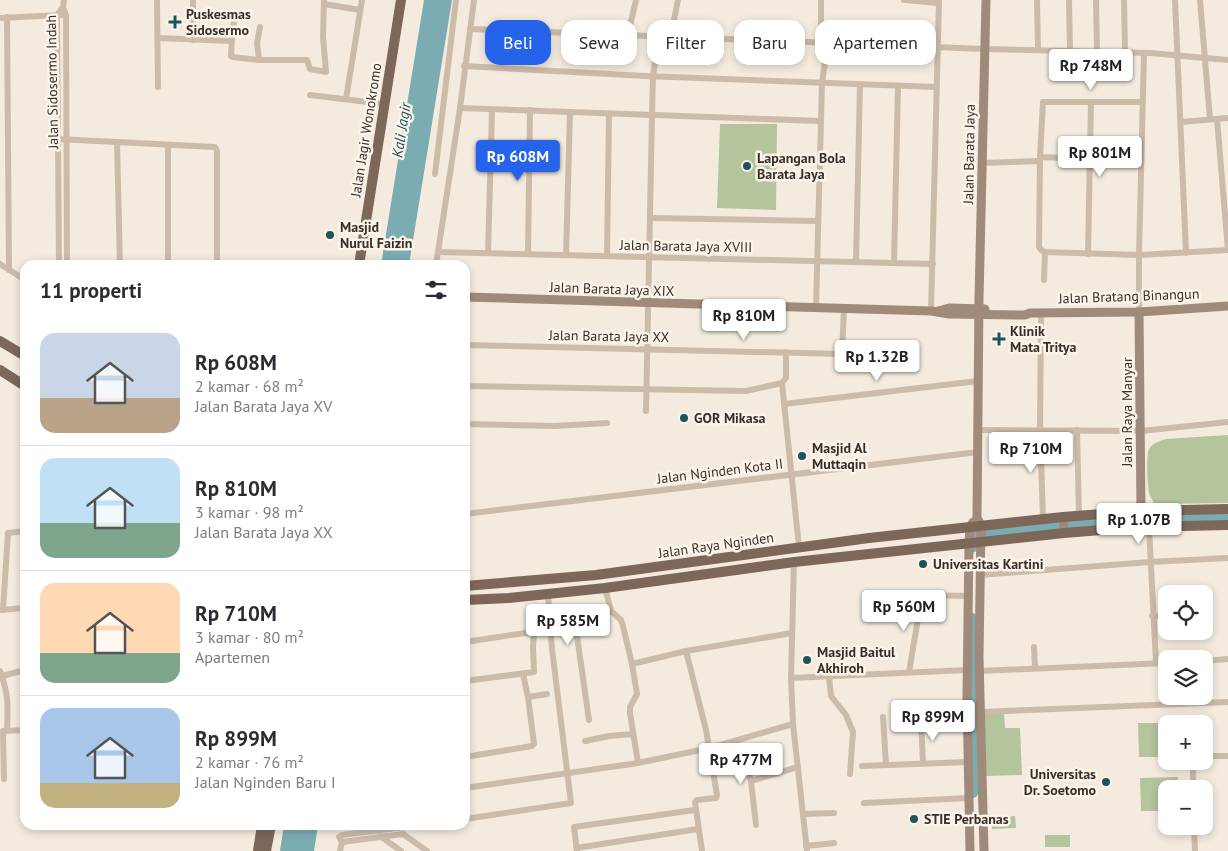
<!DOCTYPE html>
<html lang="id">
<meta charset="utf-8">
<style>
:root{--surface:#fff;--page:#f7f7f7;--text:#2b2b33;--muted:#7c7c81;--line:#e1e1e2;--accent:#2563eb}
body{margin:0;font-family:"PT Sans",sans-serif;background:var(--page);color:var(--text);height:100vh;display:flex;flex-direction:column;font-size:19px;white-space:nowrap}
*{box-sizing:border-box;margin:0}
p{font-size:16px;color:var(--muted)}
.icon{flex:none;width:28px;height:28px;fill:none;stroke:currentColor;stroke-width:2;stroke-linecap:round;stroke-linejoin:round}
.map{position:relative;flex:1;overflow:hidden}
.sheet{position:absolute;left:20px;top:260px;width:450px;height:570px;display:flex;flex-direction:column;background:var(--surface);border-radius:15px;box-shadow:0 2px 8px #0003}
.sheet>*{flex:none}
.banner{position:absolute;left:485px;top:20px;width:475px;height:45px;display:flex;gap:10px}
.controls{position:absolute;left:1158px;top:585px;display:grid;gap:10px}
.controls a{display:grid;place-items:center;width:55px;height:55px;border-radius:10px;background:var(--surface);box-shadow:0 2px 8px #0003;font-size:25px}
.price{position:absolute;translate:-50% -42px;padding:0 11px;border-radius:5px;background:#fff;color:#222;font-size:16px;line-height:32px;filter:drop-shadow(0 1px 2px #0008)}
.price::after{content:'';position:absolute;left:50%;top:30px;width:15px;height:11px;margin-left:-8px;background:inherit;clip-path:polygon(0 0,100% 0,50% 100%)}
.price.selected{background:var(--accent);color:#fff}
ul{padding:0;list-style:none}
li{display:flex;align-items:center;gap:15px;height:125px;padding:0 20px}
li+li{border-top:1px solid var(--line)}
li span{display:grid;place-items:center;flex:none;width:140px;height:100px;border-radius:15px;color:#555}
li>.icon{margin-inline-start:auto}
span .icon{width:60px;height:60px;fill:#fffc;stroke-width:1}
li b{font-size:21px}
h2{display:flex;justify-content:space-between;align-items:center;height:60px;padding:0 20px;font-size:21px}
.chip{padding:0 18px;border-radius:15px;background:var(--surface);box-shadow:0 2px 8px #0003;font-size:18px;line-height:45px}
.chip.selected{background:var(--accent);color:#fff}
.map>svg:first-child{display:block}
</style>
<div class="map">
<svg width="1228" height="851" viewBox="0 0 1228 851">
<rect width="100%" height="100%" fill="#f4ebde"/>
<!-- green -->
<g fill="#b4c49d">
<polygon points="720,124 777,124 776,210 717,208"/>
<path d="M1228 435V503L1161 504 1154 503C1153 500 1151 498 1150 496 1147 488 1146 456 1149 449 1152 443 1160 441 1166 439Z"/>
<polygon points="1004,713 1005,728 1020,728 1022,775 986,776 984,714"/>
<polygon points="1138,723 1177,723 1166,724 1166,757 1139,757"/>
<polygon points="1178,777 1178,789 1166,789 1166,811 1141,811 1140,778"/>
<polygon points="1015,816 1016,828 992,829 992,817"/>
<rect x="1045" y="835" width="25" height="12"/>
</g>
<!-- water -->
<g fill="#7bacb2">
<polygon points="424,0 452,0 409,265 381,265"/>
<polygon points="284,825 318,825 314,851 280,851"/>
</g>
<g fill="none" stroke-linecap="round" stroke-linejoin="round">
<!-- river -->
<g stroke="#7bacb2" stroke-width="10">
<polyline points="972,548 972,536 1059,526 1228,516"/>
<polyline points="972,618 973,793"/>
</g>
<!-- street -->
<g stroke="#ccbba9" stroke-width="6">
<polyline points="157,0 158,87"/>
<polyline points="904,0 939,3"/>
<polyline points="1037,0 1038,49"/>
<polyline points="1069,0 1070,50"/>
<polyline points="1096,0 1097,51"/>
<polyline points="1124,0 1125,52"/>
<polyline points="1175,0 1186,253"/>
<polyline points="1200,0 1210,119"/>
<polyline points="324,4 360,10"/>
<polyline points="63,7 66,15 67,265"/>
<polyline points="7,17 9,270"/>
<polyline points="0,18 61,15"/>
<polyline points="470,29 985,49 1150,53 1228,60"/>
<polyline points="628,34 636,0"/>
<polyline points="671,35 678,0"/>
<polyline points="158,38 231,41 232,39 235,13"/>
<polyline points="232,39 231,56 233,57 259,60 307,60 310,69 326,72 323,37 324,0"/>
<polyline points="193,40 193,0"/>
<polyline points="821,42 821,0"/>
<polyline points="259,60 257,43 260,27"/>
<polyline points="464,66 645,76 936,87"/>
<polyline points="310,95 384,104"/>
<polyline points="346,99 362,0"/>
<polyline points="1142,102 1043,102 1040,157 1039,247 1041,250 1045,252 1139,255 1228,250"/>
<polyline points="460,108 821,121"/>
<polyline points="1217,119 1228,250"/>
<polyline points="1181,122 1228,118"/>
<polyline points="57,139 215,147 217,151 217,265"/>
<polyline points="117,142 120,265"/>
<polyline points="168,145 168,265"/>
<polyline points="1040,157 1090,159"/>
<polyline points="982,163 1040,161"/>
<polyline points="435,174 456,0"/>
<polyline points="650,218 818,221"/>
<polyline points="438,252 933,264"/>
<polyline points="488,253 492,110"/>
<polyline points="528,254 530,110"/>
<polyline points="1088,254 1091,102"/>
<polyline points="566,255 570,112"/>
<polyline points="607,256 609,114"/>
<polyline points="856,262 860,85"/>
<polyline points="894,263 898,86"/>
<polyline points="0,264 25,280"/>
<polyline points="59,265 57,15 63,7 64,0"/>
<polyline points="436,265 460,108 474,0"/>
<polyline points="1044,280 1045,252"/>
<polyline points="816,308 822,83 828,42"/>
<polyline points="931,311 939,0"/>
<polyline points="1041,312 1040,429 1043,519"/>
<polyline points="1139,312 1139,255 1144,53"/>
<polyline points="465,345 842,354 909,353"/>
<polyline points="786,352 786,378 782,383 799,547"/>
<polyline points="842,354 844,309"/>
<polyline points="465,386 746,391 782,383"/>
<polyline points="784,404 978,381"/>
<polyline points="646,411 652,116 653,76 659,35"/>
<polyline points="465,424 555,426 607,423"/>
<polyline points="978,430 1141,431 1228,422"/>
<polyline points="1077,430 1079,516"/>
<polyline points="465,514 978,452"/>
<polyline points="1149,527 1156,663"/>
<polyline points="794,562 791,678 793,724 807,851"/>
<polyline points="980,575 1150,562 1228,558"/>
<polyline points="605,588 611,611 621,620 623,626 632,664 637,694 630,707 630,713 638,763"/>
<polyline points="1,610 25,608"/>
<polyline points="3,610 8,533 25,531"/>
<polyline points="1152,616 1166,616"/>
<polyline points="465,642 532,632 534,633 533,647 534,672 465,681"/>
<polyline points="1034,647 1035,668"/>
<polyline points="686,651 706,730 717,795 716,798 697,800 695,802 702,851"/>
<polyline points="1204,661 1228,659"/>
<polyline points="632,664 686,651 792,633"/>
<path d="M0 671C9 695 8 706 7 731"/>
<polyline points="979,671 1166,663"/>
<polyline points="909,672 922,595 968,596"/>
<polyline points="2,676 25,670"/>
<polyline points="829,676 831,696 846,715 853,732 850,774"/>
<polyline points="791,678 967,670"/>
<polyline points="528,697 547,694"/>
<polyline points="981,712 1228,702"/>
<polyline points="883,717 886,765"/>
<polyline points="589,720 575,622 577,620 611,611"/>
<polyline points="921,722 923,763"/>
<polyline points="3,731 4,779"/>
<polyline points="4,731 25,730"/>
<polyline points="585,741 609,736 633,734"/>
<polyline points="734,742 746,764 751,781 756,825"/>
<polyline points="1204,756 1228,756"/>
<polyline points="465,757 532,746 534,744 528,697 523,674"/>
<polyline points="1193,761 1193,789"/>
<polyline points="862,766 967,762"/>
<polyline points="751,781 798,767"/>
<polyline points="465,788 638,763 710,748 793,724"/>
<polyline points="864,803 968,798"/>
<polyline points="803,814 834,813"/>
<polyline points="465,819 571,803 552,649 548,595"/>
<polyline points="1194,826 1195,851"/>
<polyline points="380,836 401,851"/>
<polyline points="342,842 403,834 427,851"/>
<polyline points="342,842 339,837 342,835 421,825"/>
<polyline points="806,846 834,843"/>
<polyline points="576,848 698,829"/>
<polyline points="340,851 342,842"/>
<polyline points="577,851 574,827 695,810"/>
</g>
<!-- secondary -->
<g stroke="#a08a7a" stroke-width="9">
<polyline points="465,297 931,311 949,314 1025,315 1030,313 1139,312 1228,306"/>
<polyline points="938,311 949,308 985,309"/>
<polyline points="1139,312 1141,511"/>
<polyline points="1063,517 1064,533"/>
<polyline points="970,851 967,696 969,544 970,527 973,522"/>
<polyline points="984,851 979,657 981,526 977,517 979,299 986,0"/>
</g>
<!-- primary -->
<g stroke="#7c6759" stroke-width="10">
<polyline points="359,265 401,0"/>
<polyline points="0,341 25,356"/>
<polyline points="0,370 25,386"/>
<polyline points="465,586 596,575 869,538 1063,517 1141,511 1228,509"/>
<polyline points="465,600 509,598 605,588 794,562 1064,533 1139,527 1228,525"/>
<polyline points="258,851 262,825"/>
<polyline points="266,851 271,825"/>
</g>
</g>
<!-- markers -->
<g fill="#1c545d" stroke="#fbf4ea" stroke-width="2">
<path d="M172.5 14.5h5v5h5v5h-5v5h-5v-5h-5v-5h5z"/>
<circle cx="747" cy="166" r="5"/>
<circle cx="330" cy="235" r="5"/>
<path d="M996.5 331.5h5v5h5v5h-5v5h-5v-5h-5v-5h5z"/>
<circle cx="684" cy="418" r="5"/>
<circle cx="802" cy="456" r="5"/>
<circle cx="923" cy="564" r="5"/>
<circle cx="807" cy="660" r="5"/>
<circle cx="1106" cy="782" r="5"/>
<circle cx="914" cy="819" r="5"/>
</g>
<g text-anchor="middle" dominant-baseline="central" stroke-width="5" stroke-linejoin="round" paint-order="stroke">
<!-- poi labels -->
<g font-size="14" font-weight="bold" fill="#392f29" stroke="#fbf4ea" text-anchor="start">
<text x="186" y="14">Puskesmas<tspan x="186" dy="16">Sidosermo</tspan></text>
<text x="757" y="158">Lapangan Bola<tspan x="757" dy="16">Barata Jaya</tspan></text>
<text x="340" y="227">Masjid<tspan x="340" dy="16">Nurul Faizin</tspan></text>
<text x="1010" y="331">Klinik<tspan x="1010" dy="16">Mata Tritya</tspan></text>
<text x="694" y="418">GOR Mikasa</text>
<text x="812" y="448">Masjid Al<tspan x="812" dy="16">Muttaqin</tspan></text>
<text x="933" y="564">Universitas Kartini</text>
<text x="817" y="652">Masjid Baitul<tspan x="817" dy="16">Akhiroh</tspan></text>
<text x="1096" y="774" text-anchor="end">Universitas<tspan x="1096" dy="16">Dr. Soetomo</tspan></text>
<text x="924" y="819">STIE Perbanas</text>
</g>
<!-- street labels -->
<g font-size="14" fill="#392f29" stroke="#fbf4ea">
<text transform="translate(52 82) rotate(-91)">Jalan Sidosermo Indah</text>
<text transform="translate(366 130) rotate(-81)">Jalan Jagir Wonokromo</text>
<text transform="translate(969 154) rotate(-89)">Jalan Barata Jaya</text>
<text transform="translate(686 246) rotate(1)">Jalan Barata Jaya XVIII</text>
<text transform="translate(612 289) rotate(2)">Jalan Barata Jaya XIX</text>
<text transform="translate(1129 296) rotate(-2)">Jalan Bratang Binangun</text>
<text transform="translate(609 336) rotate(1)">Jalan Barata Jaya XX</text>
<text transform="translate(1127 412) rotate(-90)">Jalan Raya Manyar</text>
<text transform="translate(720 471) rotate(-7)">Jalan Nginden Kota II</text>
<text transform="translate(716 545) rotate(-8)">Jalan Raya Nginden</text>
</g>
<!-- water labels -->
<g font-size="15" font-style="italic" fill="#1c545d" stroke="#fbf4ea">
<text transform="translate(401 130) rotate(-81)">Kali Jagir</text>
</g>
</g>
</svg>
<div class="controls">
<a><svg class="icon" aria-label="locate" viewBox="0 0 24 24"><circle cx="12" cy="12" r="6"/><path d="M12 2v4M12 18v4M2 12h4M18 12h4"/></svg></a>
<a><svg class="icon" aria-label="layers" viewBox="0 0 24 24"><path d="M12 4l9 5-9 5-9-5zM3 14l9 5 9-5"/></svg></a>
<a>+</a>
<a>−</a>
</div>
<b class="price" style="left:1091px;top:91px">Rp 748M</b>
<b class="price" style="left:1100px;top:178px">Rp 801M</b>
<b class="price selected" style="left:518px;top:182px">Rp 608M</b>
<b class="price" style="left:744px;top:341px">Rp 810M</b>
<b class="price" style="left:877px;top:382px">Rp 1.32B</b>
<b class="price" style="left:1031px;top:474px">Rp 710M</b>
<b class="price" style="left:1139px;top:545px">Rp 1.07B</b>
<b class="price" style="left:904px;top:632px">Rp 560M</b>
<b class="price" style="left:568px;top:646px">Rp 585M</b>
<b class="price" style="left:933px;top:742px">Rp 899M</b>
<b class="price" style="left:741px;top:785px">Rp 477M</b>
<div class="banner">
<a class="chip selected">Beli</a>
<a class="chip">Sewa</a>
<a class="chip">Filter</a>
<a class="chip">Baru</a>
<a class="chip">Apartemen</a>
</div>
<section class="sheet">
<h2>11 properti<svg class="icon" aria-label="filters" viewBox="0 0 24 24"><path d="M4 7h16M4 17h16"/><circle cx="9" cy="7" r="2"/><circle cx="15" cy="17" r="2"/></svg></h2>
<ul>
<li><span style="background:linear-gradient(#c9d6e8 65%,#b9a48a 0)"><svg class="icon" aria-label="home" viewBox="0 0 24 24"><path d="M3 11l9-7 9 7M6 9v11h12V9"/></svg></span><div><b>Rp 608M</b><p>2 kamar · 68 m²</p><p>Jalan Barata Jaya XV</p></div></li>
<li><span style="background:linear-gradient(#bfe0f5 65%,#7fa58c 0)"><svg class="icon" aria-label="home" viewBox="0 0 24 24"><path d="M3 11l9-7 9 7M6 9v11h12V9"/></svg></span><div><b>Rp 810M</b><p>3 kamar · 98 m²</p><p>Jalan Barata Jaya XX</p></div></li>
<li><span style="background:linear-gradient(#ffd9b3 70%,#7fa58c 0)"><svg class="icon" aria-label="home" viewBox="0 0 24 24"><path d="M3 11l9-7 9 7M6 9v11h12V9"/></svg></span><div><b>Rp 710M</b><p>3 kamar · 80 m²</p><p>Apartemen</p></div></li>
<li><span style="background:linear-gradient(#a9c7e8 75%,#c2b280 0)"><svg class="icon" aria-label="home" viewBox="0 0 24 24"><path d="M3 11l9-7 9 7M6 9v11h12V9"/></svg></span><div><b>Rp 899M</b><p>2 kamar · 76 m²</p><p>Jalan Nginden Baru I</p></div></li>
</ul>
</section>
</div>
